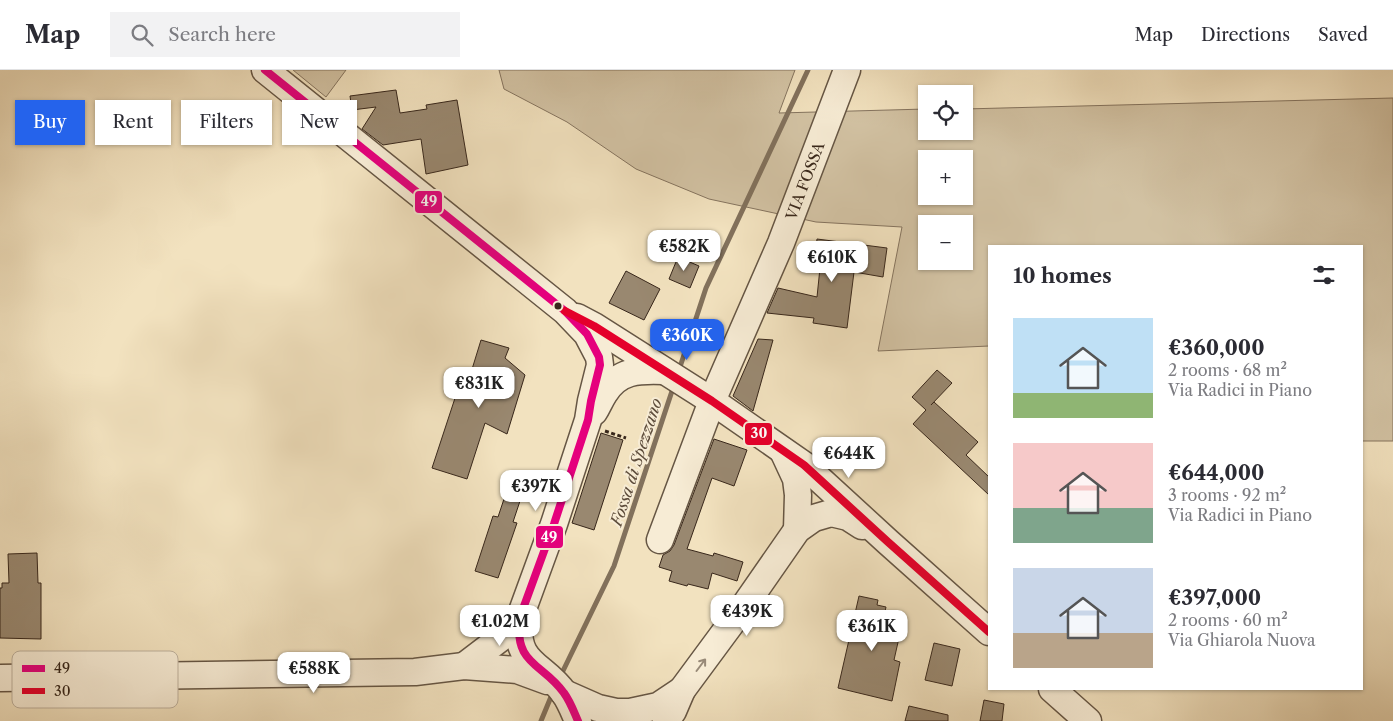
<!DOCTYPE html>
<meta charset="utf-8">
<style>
:root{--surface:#fff;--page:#f2f2f3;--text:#2b2b33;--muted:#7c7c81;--line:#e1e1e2;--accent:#2563eb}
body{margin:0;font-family:"Libre Caslon Text",serif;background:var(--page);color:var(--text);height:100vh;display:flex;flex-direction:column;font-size:19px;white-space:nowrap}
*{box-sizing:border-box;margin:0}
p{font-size:16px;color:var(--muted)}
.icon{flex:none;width:28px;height:28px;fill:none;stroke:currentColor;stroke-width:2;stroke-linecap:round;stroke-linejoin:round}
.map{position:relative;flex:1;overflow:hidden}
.side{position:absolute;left:988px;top:175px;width:375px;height:445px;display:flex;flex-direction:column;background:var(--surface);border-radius:0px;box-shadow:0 1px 4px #0004}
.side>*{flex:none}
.hud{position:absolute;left:15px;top:30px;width:475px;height:45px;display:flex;gap:10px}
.fabs{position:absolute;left:918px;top:15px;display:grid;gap:10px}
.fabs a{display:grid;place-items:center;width:55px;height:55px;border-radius:0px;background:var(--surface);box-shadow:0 1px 4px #0004;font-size:25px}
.price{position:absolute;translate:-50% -42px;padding:0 11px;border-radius:10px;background:#fff;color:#222;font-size:16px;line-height:32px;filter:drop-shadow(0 1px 2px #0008)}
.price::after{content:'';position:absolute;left:50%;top:30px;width:15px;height:11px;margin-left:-8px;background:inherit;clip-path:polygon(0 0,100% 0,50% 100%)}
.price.selected{background:var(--accent);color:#fff}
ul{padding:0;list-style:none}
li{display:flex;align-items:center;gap:15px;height:125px;padding:0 25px}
li span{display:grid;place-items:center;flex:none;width:140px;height:100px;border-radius:0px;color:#555}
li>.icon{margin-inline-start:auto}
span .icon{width:60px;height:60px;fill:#fffc;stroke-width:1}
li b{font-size:21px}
h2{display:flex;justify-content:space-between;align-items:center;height:60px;padding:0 25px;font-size:21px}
.chip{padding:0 18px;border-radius:0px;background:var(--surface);box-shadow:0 1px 4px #0004;font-size:18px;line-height:45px}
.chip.selected{background:var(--accent);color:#fff}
header{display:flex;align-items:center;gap:30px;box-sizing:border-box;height:70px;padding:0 25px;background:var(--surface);border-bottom:1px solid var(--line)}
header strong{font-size:24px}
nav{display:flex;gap:28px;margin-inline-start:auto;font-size:18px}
.search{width:350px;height:45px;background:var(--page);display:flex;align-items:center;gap:12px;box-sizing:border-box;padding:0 18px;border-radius:0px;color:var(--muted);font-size:19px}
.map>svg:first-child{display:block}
</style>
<header>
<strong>Map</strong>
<div class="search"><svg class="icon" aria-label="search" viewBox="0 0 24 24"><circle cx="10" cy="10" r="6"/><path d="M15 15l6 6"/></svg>Search here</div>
<nav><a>Map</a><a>Directions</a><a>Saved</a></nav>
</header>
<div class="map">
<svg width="1393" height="651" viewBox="0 0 1393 651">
<rect width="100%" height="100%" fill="#f2e2bf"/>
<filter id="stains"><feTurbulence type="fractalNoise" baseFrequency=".004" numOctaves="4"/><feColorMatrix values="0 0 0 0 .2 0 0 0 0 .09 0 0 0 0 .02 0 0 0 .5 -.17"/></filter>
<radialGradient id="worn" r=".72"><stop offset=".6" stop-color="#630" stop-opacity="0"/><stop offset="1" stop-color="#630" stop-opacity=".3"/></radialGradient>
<!-- green -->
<g fill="#d2c2a3" stroke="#85745f" fill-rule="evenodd">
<polygon points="293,0 346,0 326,27"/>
<path d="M499 0H795L779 43 926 39V61H964V39L1393 28V371H1361V176H989V276L878 281 902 157 816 152 709 129 636 99 567 52 504 19ZM926 89H964V126H926ZM926 154H964V191H926Z"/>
</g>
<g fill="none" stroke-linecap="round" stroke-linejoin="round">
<!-- stream -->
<g stroke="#82715c" stroke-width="5">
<polyline points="679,300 706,218 808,0"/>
<polyline points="560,607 614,496 674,315"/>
<polyline points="541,651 553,622"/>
</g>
</g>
<!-- building -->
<g fill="#998870" stroke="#38271b">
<polygon points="396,20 400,43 427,39 426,35 457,30 468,95 426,104 421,69 383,75 362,59 376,37 352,40 350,26"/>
<polygon points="817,169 887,178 883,207 854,202 847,258 813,253 814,248 767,243 778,218 817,227 820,198 814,197"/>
<polygon points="678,187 699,196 690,218 669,209"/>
<polygon points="626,201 660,219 644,250 609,233"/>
<polygon points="758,269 773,270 753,341 733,326"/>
<polygon points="481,270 509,278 505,288 525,305 507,364 485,353 467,409 432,398 458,319 465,322"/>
<polygon points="937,300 952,313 931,335 934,332 978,372 966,385 989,407 989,425 913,354 926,340 912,327"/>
<polygon points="601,363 623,370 594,460 572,453"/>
<polygon points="714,369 747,380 734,416 712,408 687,479 713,486 714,483 743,492 737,511 712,503 708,519 688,514 687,516 669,511 672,501 659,497 663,485 670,481 674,475"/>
<polygon points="510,411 525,416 513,452 517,453 498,508 475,501 493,446 498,447"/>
<polygon points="37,483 38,513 41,513 41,569 0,568 0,518 2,518 2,513 9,513 8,484"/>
<polygon points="859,526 878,530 877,535 886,537 884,546 903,550 894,590 900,592 892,631 838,618"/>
<polygon points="934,573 960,579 952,616 925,610"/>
<polygon points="984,630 1004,634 1002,651 980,651"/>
<polygon points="909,636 948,645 948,651 905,651"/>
</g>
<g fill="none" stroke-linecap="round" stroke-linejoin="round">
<defs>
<g id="minor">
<path d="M265 0 565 241 587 264 599 287 600 295 591 331 588 350 554 454 520 547C513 595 543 593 564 623 570 631 574 642 578 651"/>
<polyline points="577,247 594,256 712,331 804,395 888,472 989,562"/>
<path d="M594 342C598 336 600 330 604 324 618 300 639 300 664 301"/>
<polyline points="783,381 796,409 798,425 797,460"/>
<polyline points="660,470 712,331 781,173 847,0"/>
<polyline points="464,596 506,564 520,547"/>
<polyline points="0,608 415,602 464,596 517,600 547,611"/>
<polyline points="1052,619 1088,651"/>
<polyline points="564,623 598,638 616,642 630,642 658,636 682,620"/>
<polyline points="666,651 673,641 682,620 747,532 797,460 814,448 831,443 848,447 862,456"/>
</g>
</defs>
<!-- minor casing -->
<use href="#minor" stroke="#665644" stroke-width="29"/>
<!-- path -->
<polyline stroke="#38271b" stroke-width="3" stroke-dasharray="4 2.5" stroke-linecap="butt" points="605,361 626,368"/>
<!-- minor -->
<use href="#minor" stroke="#f7ecd5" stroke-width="26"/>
<defs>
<path id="bus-1" d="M265 0 565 241 587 264 599 287 600 295 591 331 588 350 554 454 520 547C513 595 543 593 564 623 570 631 574 642 578 651"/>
<polyline id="bus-2" points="565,241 594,256 712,331 804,395 888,472 989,562"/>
</defs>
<!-- bus-1 casing -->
<use href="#bus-1" stroke="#f7ecd5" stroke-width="11"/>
<!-- bus-2 casing -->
<use href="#bus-2" stroke="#f7ecd5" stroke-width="11"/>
<!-- bus-1 -->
<use href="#bus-1" stroke="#e5007d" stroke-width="8"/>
<!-- bus-2 -->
<use href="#bus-2" stroke="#e4002b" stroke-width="8"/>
</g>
<!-- one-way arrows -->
<defs><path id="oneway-shaft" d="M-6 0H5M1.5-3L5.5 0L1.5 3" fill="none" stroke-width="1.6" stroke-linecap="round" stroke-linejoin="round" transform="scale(1.25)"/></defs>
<use stroke="#988a78" href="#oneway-shaft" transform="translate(701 595) rotate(-53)"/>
<!-- markers -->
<circle fill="#38271b" stroke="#f7ecd5" stroke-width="2" cx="558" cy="236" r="4.5"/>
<g text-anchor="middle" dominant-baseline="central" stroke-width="4" stroke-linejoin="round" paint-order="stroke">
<!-- street labels -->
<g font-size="15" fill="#38271b" stroke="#f7ecd5">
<text transform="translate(805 111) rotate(-69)">VIA FOSSA</text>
</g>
<!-- water labels -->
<g font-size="16" font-style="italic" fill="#5d4c3b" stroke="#f7ecd5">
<text transform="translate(636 392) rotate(-72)">Fossa di Spezzano</text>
</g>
</g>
<!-- legend -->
<rect x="12" y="581" width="166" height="57" rx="8" fill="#f7ecd5" stroke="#beb19d" stroke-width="1"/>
<rect x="22" y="595" width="23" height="7" fill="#e5007d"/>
<rect x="22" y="618" width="23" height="6" fill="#e4002b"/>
<g font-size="14" fill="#38271b">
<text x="54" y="603">49</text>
<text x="54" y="626">30</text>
</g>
<g stroke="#f7ecd5" stroke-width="2">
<rect x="414" y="120" width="29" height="24" rx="5" fill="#e5007d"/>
<rect x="744" y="352" width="29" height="24" rx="5" fill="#e4002b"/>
<rect x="535" y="455" width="29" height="24" rx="5" fill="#e5007d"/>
</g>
<g font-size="14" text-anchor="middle" font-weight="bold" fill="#fff">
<text x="429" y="136">49</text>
<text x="759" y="368">30</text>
<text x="549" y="472">49</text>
</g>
<rect width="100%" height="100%" filter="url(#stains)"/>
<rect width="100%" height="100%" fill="url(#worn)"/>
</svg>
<div class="fabs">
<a><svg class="icon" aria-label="locate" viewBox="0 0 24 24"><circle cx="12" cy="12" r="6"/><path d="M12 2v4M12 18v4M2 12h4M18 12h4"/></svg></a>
<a>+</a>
<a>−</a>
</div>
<b class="price" style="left:684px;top:202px">€582K</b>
<b class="price" style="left:832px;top:213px">€610K</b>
<b class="price selected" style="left:687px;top:291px">€360K</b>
<b class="price" style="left:479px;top:339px">€831K</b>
<b class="price" style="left:849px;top:409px">€644K</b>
<b class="price" style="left:536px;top:442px">€397K</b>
<b class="price" style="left:747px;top:567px">€439K</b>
<b class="price" style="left:500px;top:577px">€1.02M</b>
<b class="price" style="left:872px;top:582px">€361K</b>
<b class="price" style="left:314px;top:624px">€588K</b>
<div class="hud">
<a class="chip selected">Buy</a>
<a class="chip">Rent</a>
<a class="chip">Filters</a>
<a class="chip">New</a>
</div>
<section class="side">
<h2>10 homes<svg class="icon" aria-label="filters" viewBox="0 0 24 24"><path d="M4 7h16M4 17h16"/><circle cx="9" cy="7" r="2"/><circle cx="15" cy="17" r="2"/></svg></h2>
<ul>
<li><span style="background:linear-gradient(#bfe0f5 75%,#8fb573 0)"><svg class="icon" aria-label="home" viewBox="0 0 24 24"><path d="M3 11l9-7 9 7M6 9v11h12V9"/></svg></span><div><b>€360,000</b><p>2 rooms · 68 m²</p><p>Via Radici in Piano</p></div></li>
<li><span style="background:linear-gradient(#f6c9c9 65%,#7fa58c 0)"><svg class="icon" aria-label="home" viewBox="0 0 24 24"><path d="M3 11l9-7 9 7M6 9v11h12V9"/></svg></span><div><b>€644,000</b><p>3 rooms · 92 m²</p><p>Via Radici in Piano</p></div></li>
<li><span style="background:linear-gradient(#c9d6e8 65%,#b9a48a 0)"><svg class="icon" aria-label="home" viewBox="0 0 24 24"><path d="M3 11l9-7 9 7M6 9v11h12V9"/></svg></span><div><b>€397,000</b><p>2 rooms · 60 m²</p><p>Via Ghiarola Nuova</p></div></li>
</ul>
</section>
</div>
